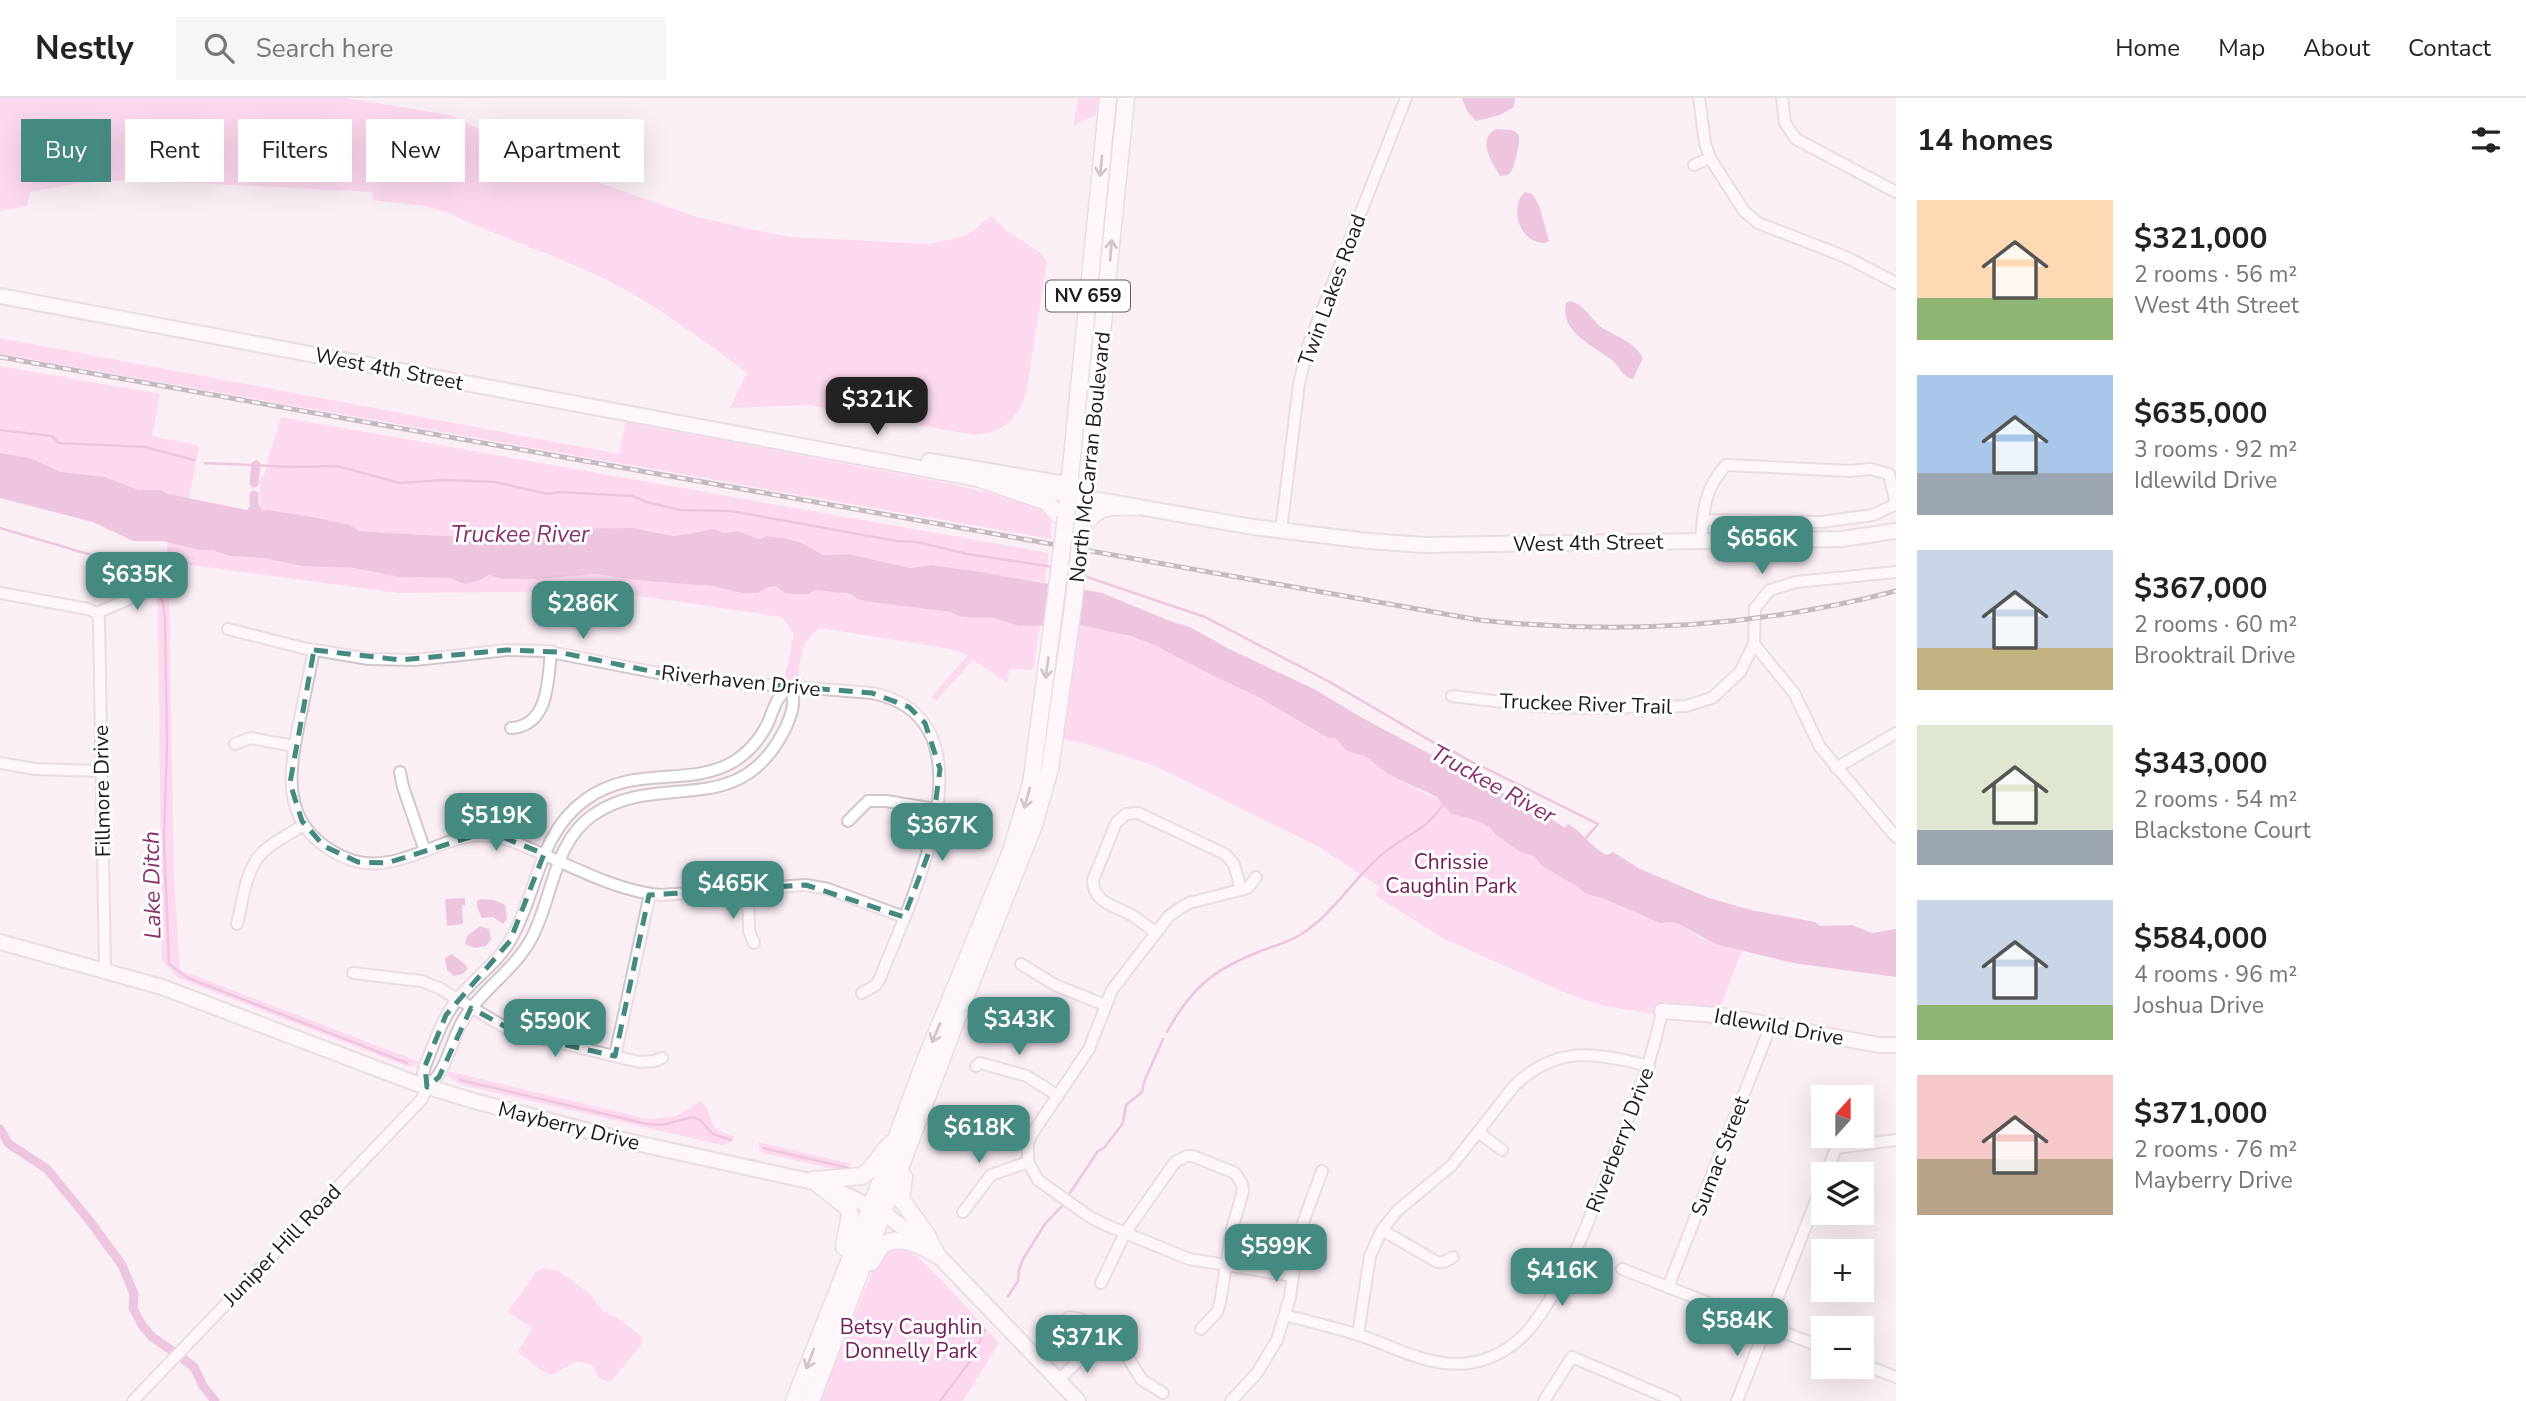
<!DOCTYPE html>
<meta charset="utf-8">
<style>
:root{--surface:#fff;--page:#f6f6f6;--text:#222;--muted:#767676;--line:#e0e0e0;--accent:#458a81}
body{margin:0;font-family:"Nunito Sans",sans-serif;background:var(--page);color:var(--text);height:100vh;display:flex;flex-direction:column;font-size:26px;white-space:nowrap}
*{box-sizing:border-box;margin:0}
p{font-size:23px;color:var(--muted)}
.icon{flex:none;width:38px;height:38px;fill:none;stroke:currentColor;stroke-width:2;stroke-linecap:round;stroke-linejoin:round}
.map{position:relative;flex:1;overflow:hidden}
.details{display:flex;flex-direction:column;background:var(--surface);width:630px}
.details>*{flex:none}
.banner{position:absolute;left:21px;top:21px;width:665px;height:63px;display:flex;gap:14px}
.needle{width:46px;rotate:21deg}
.tools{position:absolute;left:1811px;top:987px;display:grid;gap:14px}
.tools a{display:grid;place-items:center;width:63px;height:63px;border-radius:0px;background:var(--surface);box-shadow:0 7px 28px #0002;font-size:35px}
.price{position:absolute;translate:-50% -60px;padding:0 16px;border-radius:14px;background:var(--accent);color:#fff;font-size:23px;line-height:46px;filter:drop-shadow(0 2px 4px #0008)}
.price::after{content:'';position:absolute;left:50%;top:42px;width:21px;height:16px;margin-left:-10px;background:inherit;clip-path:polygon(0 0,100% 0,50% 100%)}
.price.selected{background:#222;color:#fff}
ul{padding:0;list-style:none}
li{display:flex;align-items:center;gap:21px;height:175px;padding:0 21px}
li span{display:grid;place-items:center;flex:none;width:196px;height:140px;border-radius:0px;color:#555}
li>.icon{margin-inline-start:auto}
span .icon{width:84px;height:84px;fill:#fffc;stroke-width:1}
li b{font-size:30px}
h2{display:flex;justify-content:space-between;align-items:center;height:84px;padding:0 21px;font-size:30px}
.chip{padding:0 24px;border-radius:0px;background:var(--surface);box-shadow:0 7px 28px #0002;font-size:24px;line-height:63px}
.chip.selected{background:var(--accent);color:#fff}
header{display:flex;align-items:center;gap:42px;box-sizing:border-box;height:98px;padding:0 35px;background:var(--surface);border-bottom:2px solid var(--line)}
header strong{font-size:33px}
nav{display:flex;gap:38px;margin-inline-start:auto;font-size:24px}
.search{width:490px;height:63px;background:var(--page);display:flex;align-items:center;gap:18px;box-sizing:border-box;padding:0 24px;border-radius:0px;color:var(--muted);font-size:26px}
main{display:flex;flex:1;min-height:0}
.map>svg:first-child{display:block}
</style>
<header>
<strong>Nestly</strong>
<div class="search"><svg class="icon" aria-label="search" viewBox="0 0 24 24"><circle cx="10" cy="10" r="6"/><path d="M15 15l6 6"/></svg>Search here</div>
<nav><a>Home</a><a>Map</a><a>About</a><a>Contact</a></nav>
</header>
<main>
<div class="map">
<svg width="1896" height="1303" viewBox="0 0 1896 1303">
<rect width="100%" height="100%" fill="#fbeff6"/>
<!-- green -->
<g fill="#ffbfe7">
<path d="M0 0H346L450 17 562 72 697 119 768 135 792 139 930 146 958 140 972 134 991 118 1007 133 1041 155 1047 163 1026 296C1017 322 1001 336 974 337L810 307 730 310 747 274C702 242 658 208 609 183 556 157 499 139 446 114L426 108 373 102 372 94 134 82 80 85 30 94 27 108 0 113Z"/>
<polygon points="1078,0 1098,0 1096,17 1073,28"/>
<polygon points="0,240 619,356 626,324 951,386 1024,403 1045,411 1051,419 1051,441 0,256"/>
<polygon points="0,268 160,296 152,338 199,348 189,401 168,396 161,392 139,392 105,379 61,374 30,361 0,355"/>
<path d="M281 319 1049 455 1045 484 931 467 910 470 849 456 823 457 802 445 784 440 767 438 759 441 738 433 723 435 701 433 674 438 648 432 562 431 501 435 488 438H443L360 433 347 426 318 420 261 412 259 384C269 370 265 372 269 358 273 345 278 332 281 319Z"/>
<path d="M167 444 198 452H212L229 458 263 460 301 468 353 470 400 479 450 480 464 486 478 483 489 477 502 481H538L596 476 644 483 712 488 742 495H758L768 489 776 488C788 498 800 497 813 493 821 491 851 496 858 501L950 514C966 520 980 518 995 521 1011 524 1023 528 1040 527L1033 572 1020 571 1009 572 1007 585 973 562 936 603 932 598 968 557 945 550 820 530C800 544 800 560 798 583L784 582 794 536 782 519 606 493 398 495 168 464Z"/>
<polygon points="169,491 174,782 180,872 422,965 409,969 178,880 162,862 158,508 156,497 160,493"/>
<polygon points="1080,527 1119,535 1154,547 1209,577 1260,600 1328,640 1335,640 1347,652 1365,658 1389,677 1426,696 1437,699 1451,716 1472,721 1489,729 1497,738 1522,755 1534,758 1542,768 1579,789 1586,796 1602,800 1660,825 1671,824 1681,827 1702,841 1742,853 1713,927 1601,907 1575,899 1444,841 1375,797 1380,789 1319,749 1155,668 1090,647 1062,641"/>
<path d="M447 973 648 1021 676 1018 701 1003C718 1022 703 1030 734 1038L732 1044 722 1047 462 987 450 980Z"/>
<polygon points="759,1044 848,1065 853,1066 840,1072 763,1055 759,1051"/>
<polygon points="909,1150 948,1189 999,1245 963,1303 820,1303 874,1169 885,1151"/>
<polygon points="544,1170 559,1173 590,1196 604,1214 618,1220 642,1239 641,1247 611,1283 608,1284 598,1279 593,1267 579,1264 573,1265 552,1277 542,1273 519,1255 519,1251 532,1230 509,1215 509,1212 537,1173"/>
</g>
<!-- water -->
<g fill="#dc92c1">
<polygon points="1462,0 1515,0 1514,9 1500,17 1476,23 1467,13"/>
<path d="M1496 31C1502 32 1513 30 1518 36 1522 41 1514 69 1511 74 1508 78 1504 77 1500 78 1492 64 1476 42 1496 31Z"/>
<path d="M1525 94 1532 96 1539 107 1549 143 1545 145C1518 145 1509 108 1525 94Z"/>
<path d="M1570 203C1585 207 1590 220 1601 229 1615 238 1635 244 1643 260L1633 281C1621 278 1621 270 1613 263 1595 248 1559 235 1566 205Z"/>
<path d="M0 355 30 360 61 374 105 379 139 392H161L168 396 247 412 249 409H254L257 413 268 412 318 420 347 426 360 433 443 438H488L501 435 562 431 633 430 674 438 714 431 723 435 738 433 759 441 767 438 784 440 802 445 823 457 849 456 910 470 931 467 981 474 1102 495 1175 525 1190 529 1229 551 1314 591 1359 618 1467 676 1474 684 1507 697 1531 711 1542 715 1565 730 1568 726C1584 735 1589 748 1607 757L1613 754 1640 771 1709 800 1751 812 1815 824 1820 828 1852 827 1872 835 1896 831V879L1793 865 1715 846 1681 827 1671 824 1660 825 1602 800 1586 796 1578 789 1542 768 1534 758 1522 755 1497 738 1489 729 1472 721 1451 716 1437 699 1389 677 1365 658 1347 653 1335 640H1328L1260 600 1209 576 1154 547 1130 538 1080 527 1020 528 993 520 962 519 950 514 872 504 857 501 850 496 815 492 808 496H793L785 495 776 488 768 489 758 495H742L712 488 644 483 596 476 538 481H502L489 477 478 483 464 486 450 480 400 479 353 470 301 468 263 460 229 458 212 452H198L163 443H133L93 424 0 400Z"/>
<polygon points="465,800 465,807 462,807 463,826 447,828 445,801"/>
<polygon points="481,801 494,802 505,807 507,821 503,826 493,819 482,820 477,809 477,803"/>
<polygon points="480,828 489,831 491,841 486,848 475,850 465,846 467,838"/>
<polygon points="452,856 466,867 467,872 462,876 454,878 447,872 445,860"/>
</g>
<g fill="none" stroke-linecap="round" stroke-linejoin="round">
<!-- stream -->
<g stroke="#dc92c1" stroke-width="2.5">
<polyline points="0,332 52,338 59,345 145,349 194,362"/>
<polyline points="205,365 294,369 337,368 400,385 444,382 495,384 548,396 558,394 633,398 646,404 680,412 731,413 896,443 917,444 967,456 1054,469"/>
<polyline points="0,430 115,464 133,472 150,486"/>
<path d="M1084 478 1205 519 1328 583 1436 646C1454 651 1467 664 1485 670L1598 726 1585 741"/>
<polyline points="156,492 163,505 165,519 167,647 164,740 169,866 188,880 407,965"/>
<path d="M1167 934C1190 892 1211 873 1256 855 1270 849 1287 845 1300 837 1334 815 1350 785 1379 759 1404 736 1424 736 1444 705"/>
<polyline points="460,982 647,1026 662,1027 693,1019 700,1022 713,1036 731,1042"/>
<polyline points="763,1050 849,1070"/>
<polyline points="1068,1098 1098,1053 1104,1050 1123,1025 1126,1007 1142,994 1144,984 1163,941"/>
<polyline points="1008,1198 1018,1183 1019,1172 1023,1161 1045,1126 1062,1108"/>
<polyline points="940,1303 971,1262 985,1232"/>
</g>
<!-- canal -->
<g stroke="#dc92c1" stroke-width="9">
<polyline points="254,385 256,367"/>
<polyline points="254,397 254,406 261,421"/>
<polyline points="0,1031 9,1046 47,1071 89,1122 122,1167 134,1196 133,1210 142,1227 152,1239 171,1252"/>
<polyline points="183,1261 194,1269 203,1288 215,1303"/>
</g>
<defs>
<g id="street">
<polyline points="1699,0 1705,45 1710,60 1744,113 1758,125 1846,159 1896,185"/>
<polyline points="1782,0 1785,25 1796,41 1896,94"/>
<polyline points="1694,67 1710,60"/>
<polyline points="1281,433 1299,286 1308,248 1406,0"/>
<path d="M1701 444C1703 413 1704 391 1726 367L1850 373 1871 371 1889 376 1896 406 1873 417 1821 424 1703 422"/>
<polyline points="0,495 88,511 97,515 165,485"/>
<polyline points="97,515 99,521 105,872"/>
<path d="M228 531 303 550 369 561 415 562 507 552 545 553 684 580 872 595C1002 621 909 806 880 880L876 887 862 895"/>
<polyline points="1754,546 1794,595 1820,649 1896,739"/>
<path d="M314 552C309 576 304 601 299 625 289 674 281 723 332 753 348 763 368 768 388 764 423 759 453 734 490 738 508 740 524 748 540 755 578 771 618 793 660 797L806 787 828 791 904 819"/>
<path d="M789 589C797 602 792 615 786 629 739 726 662 670 593 717 552 745 553 803 530 843 512 874 480 893 462 924 450 945 447 974 427 989L423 975 425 968C435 943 443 917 461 897 477 878 499 863 511 841 538 794 538 736 585 702 634 666 688 690 733 664 748 655 760 641 768 625 774 610 776 599 789 589Z"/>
<polyline points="1452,598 1536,608 1590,610 1686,608 1712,600 1740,574 1754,546 1755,510 1770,492 1796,484 1896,474"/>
<path d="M511 630C549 628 548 582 551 553"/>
<polyline points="235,646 250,640 294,648"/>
<polyline points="0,665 35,671 102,673"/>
<polyline points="1836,670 1896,635"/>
<polyline points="400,674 403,689 425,753"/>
<polyline points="848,723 868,703 886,703 935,711"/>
<polyline points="1256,779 1248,790 1189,805 1179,811 1169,818 1112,892 1089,951 1032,1036 1028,1045 1028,1064 1038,1082 1090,1119 1106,1127 1189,1161 1293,1178"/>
<polyline points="748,791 749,833 754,845"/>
<path d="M237 826C243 803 245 771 263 754 274 743 291 735 304 727"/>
<path d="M1156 835C1148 829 1141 823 1133 818 1117 808 1093 806 1093 782L1116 725 1126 716 1138 715 1225 756 1234 766 1241 792"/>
<polyline points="1021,866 1055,887 1105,907"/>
<polyline points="353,875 421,883 439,890 511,933 639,964 655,963 662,960"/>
<polyline points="615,958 650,796"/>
<polyline points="976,968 980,965 1027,978 1058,998"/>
<polyline points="1478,1034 1502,1052"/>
<polyline points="1826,1076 1836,1050 1896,1042"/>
<polyline points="963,1114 991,1077 1028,1064"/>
<polyline points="1382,1132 1437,1164 1444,1164 1453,1159"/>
<polyline points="1622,1171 1824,1250"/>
<polyline points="1101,1185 1125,1135 1175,1064 1187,1058 1193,1058 1235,1075 1242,1086 1243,1093 1232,1131 1220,1205 1217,1214 1201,1231"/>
<polyline points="1668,1189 1771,927"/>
<path d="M1285 1217C1311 1224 1337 1230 1362 1238 1397 1250 1430 1270 1469 1265 1493 1262 1516 1248 1531 1229 1570 1179 1589 1121 1612 1063 1631 1013 1652 965 1662 913"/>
<path d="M1069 1219C1087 1221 1098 1228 1105 1245"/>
<path d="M1358 1237 1370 1158 1382 1132 1397 1113 1452 1067 1514 988C1558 946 1595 955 1649 968"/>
<polyline points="1862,1266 1896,1279"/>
<polyline points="1059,1282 1094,1247 1105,1245 1125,1255 1142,1282 1163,1295"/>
<polyline points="133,1303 422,1001 427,989"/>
<polyline points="1231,1303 1257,1275 1277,1242 1290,1199 1299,1136 1322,1073"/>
<polyline points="1544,1303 1572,1259 1675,1303"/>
<polyline points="1737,1303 1824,1082"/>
</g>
<g id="secondary">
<polyline points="0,198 989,383"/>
<polyline points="929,363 1078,388"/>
<polyline points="1013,387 1253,429 1368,443 1424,447 1842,441 1896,433"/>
<polyline points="0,844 162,889 412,984 474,1003 627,1043 823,1086 882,1114 931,1150 1078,1303"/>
<polyline points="1662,913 1718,917 1879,947 1896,947"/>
</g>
<g id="primary">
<polyline points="980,381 1047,404 1057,416"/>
<polyline points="1066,419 1108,0"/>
<polyline points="1083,422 1126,0"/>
<path d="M1087 424C1099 406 1116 409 1136 409"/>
<polyline points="904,1079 901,1101 927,1137 937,1157"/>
<polyline points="813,1082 848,1110 850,1117 844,1149"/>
<path d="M813 1082 862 1078C875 1070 880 1055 892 1045"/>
<path d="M871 1164 882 1147C901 1136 920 1147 937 1157"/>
<polyline points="794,1303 880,1085 923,968 1011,753 1031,686 1055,506"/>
<polyline points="811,1303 963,905 1033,730 1050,671 1073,509"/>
</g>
</defs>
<!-- street casing -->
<use href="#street" stroke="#d2c6cd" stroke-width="14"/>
<!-- secondary casing -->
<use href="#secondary" stroke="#d2c6cd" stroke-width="18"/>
<!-- primary casing -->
<use href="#primary" stroke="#d2c6cd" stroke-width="19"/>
<!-- street -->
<use href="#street" stroke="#fff" stroke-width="10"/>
<!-- secondary -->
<use href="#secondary" stroke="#fff" stroke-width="14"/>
<!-- primary -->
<use href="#primary" stroke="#fff" stroke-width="16"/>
<defs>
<path id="rail" d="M0 259 1479 522C1619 537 1759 529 1896 493"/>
</defs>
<!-- rail casing -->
<use href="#rail" stroke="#827b80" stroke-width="5"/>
<!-- rail -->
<use href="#rail" stroke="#fff" stroke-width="2.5" stroke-dasharray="8" stroke-linecap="butt"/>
<defs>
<g id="primary-bridge">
<polyline points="1055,506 1066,419"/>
<polyline points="1073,509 1083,422"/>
</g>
</defs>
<!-- primary-bridge casing -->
<use href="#primary-bridge" stroke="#d2c6cd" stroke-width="19" stroke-linecap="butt"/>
<!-- primary-bridge -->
<use href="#primary-bridge" stroke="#fff" stroke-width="16"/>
</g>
<!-- one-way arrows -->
<defs><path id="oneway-shaft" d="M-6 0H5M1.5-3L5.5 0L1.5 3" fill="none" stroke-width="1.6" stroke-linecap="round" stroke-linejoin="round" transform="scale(1.75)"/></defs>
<g stroke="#9a9899">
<use href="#oneway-shaft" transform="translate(1101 68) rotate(96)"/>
<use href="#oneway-shaft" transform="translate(1111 152) rotate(-85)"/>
<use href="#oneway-shaft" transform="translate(1047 570) rotate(98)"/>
<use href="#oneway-shaft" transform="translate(1027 700) rotate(105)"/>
<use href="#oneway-shaft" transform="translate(936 935) rotate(113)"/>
<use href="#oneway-shaft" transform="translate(810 1261) rotate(111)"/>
</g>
<!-- marked area -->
<path d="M0 0H1896V1303H0ZM314 552 401 562 507 552 558 554 684 580 872 595 909 609 925 625 940 671 929 754 904 819 806 787 649 797 615 958 521 937 471 910 439 979 427 989 425 968 446 917 510 843 544 756 505 740 477 737 387 765 358 764 324 748 302 723 290 685Z" fill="#fbeff6" fill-opacity=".55" fill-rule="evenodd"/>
<path fill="none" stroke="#458a81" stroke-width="5" stroke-dasharray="14 9" stroke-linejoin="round" d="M314 552 401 562 507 552 558 554 684 580 872 595 909 609 925 625 940 671 929 754 904 819 806 787 649 797 615 958 521 937 471 910 439 979 427 989 425 968 446 917 510 843 544 756 505 740 477 737 387 765 358 764 324 748 302 723 290 685Z"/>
<g text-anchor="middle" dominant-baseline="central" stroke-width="6" stroke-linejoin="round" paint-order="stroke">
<!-- shield labels -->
<rect fill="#fff" stroke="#625f61" stroke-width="2" x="1046" y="182.5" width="84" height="31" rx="5"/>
<g font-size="19" font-weight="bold" fill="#1e1a1d">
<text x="1088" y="198">NV 659</text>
</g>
<!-- street labels -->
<g font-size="21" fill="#1e1a1d" stroke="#fff">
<text transform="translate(1332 192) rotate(-70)">Twin Lakes Road</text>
<text transform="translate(389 271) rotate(11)">West 4th Street</text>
<text transform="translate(1090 359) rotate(-84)">North McCarran Boulevard</text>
<text transform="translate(1588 445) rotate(-1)">West 4th Street</text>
<text transform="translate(741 583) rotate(6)">Riverhaven Drive</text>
<text transform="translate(1586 606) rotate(2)">Truckee River Trail</text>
<text transform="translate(102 693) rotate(-91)">Fillmore Drive</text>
<text transform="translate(1779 929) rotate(10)">Idlewild Drive</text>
<text transform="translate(569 1028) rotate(14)">Mayberry Drive</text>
<text transform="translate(1620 1042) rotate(-69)">Riverberry Drive</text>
<text transform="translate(1720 1058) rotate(-69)">Sumac Street</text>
<text transform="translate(282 1147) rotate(-46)">Juniper Hill Road</text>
</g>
<!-- park labels -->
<g font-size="21" fill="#711b59" stroke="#fff">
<text x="1451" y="764">Chrissie<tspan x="1451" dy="24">Caughlin Park</tspan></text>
<text x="911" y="1229">Betsy Caughlin<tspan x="911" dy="24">Donnelly Park</tspan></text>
</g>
<!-- water labels -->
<g font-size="23" font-style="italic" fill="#86306c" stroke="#fff">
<text x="520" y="436">Truckee River</text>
<text transform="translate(1493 686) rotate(29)">Truckee River</text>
<text transform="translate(152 787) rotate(-91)">Lake Ditch</text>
</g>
</g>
</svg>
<div class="tools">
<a><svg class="needle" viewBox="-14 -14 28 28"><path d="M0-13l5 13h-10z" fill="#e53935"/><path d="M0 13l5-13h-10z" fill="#767676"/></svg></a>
<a><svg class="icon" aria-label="layers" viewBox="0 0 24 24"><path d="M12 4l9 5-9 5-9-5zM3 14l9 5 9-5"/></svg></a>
<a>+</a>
<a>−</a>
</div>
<b class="price selected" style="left:877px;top:339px">$321K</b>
<b class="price" style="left:1762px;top:478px">$656K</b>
<b class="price" style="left:137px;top:514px">$635K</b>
<b class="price" style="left:583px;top:543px">$286K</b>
<b class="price" style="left:496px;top:755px">$519K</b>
<b class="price" style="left:942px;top:765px">$367K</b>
<b class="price" style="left:733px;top:823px">$465K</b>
<b class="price" style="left:1019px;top:959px">$343K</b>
<b class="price" style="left:555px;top:961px">$590K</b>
<b class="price" style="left:979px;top:1067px">$618K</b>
<b class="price" style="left:1276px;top:1186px">$599K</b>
<b class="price" style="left:1562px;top:1210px">$416K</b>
<b class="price" style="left:1737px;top:1260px">$584K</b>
<b class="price" style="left:1087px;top:1277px">$371K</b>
<div class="banner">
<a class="chip selected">Buy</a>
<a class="chip">Rent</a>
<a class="chip">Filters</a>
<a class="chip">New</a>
<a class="chip">Apartment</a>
</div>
</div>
<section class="details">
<h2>14 homes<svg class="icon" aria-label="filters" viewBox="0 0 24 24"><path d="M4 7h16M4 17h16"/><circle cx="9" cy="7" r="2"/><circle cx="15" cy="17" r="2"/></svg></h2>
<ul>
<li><span style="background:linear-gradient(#ffd9b3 70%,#8fb573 0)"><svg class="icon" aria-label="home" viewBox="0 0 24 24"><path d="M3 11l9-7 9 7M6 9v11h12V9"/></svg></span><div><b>$321,000</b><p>2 rooms · 56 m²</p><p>West 4th Street</p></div></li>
<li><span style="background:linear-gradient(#a9c7e8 70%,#9aa5b1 0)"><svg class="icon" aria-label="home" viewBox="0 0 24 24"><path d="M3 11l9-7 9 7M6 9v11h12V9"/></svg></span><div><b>$635,000</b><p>3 rooms · 92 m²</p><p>Idlewild Drive</p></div></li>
<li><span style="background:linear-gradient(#c9d6e8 70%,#c2b280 0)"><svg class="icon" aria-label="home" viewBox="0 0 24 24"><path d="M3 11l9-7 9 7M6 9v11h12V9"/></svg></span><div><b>$367,000</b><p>2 rooms · 60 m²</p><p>Brooktrail Drive</p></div></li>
<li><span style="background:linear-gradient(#dfe7d0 75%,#9aa5b1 0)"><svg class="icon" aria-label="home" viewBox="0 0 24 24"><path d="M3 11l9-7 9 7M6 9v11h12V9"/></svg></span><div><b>$343,000</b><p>2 rooms · 54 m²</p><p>Blackstone Court</p></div></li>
<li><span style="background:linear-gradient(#c9d6e8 75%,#8fb573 0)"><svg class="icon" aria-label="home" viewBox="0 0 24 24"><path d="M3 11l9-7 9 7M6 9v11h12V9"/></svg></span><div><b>$584,000</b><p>4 rooms · 96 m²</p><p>Joshua Drive</p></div></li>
<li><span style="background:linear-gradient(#f6c9c9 60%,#b9a48a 0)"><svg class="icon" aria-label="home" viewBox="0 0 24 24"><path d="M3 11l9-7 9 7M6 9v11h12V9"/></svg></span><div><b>$371,000</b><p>2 rooms · 76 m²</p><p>Mayberry Drive</p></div></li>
</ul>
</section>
</main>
